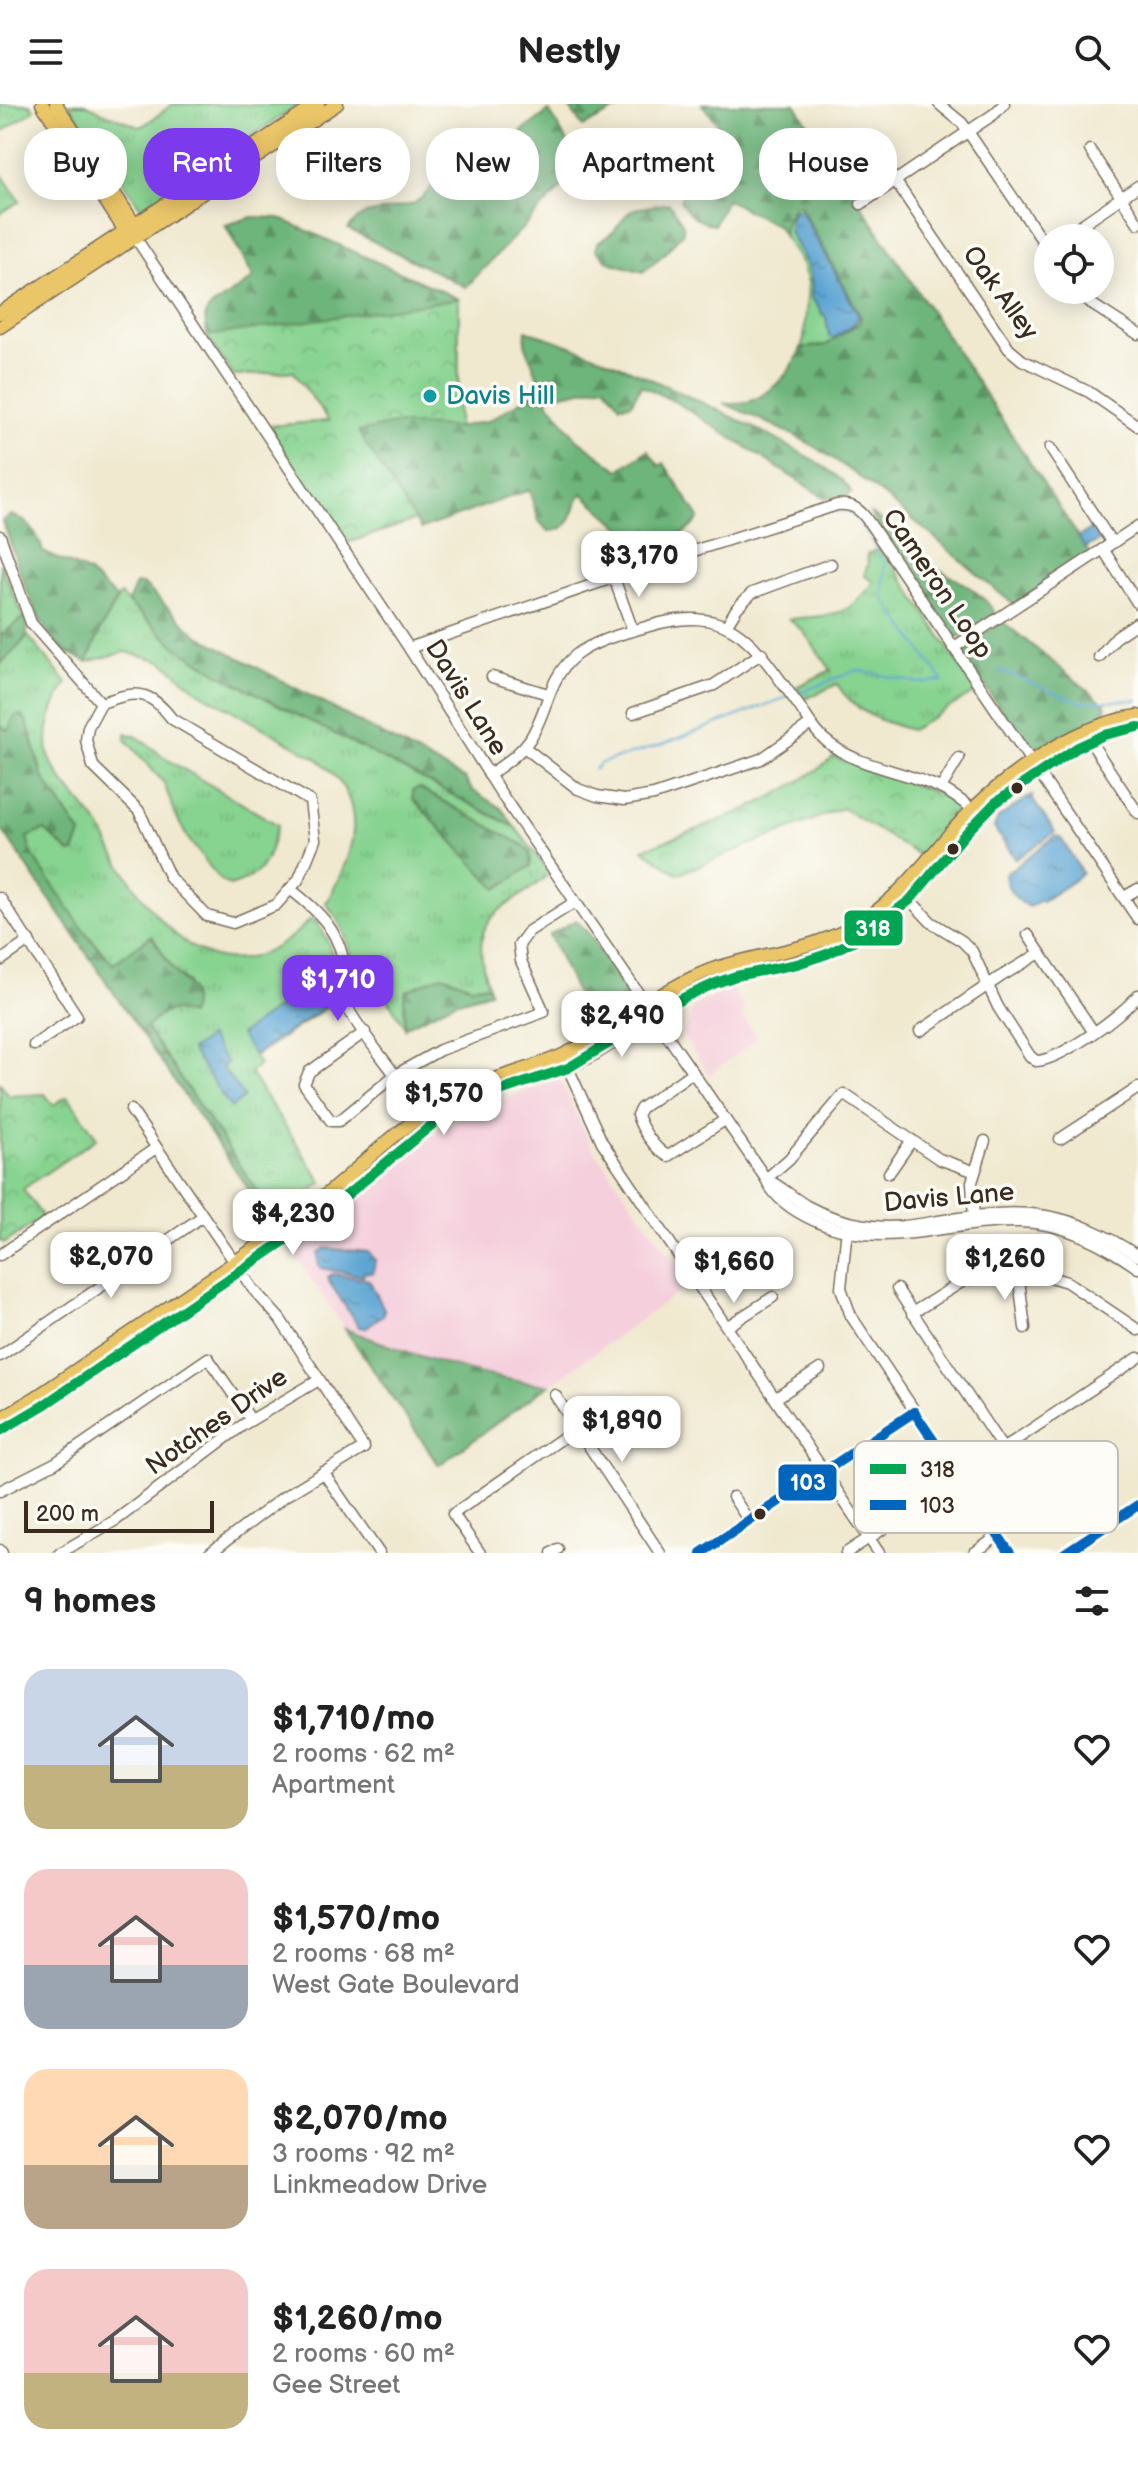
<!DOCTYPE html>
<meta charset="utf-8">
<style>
:root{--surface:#fff;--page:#f6f6f6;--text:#222;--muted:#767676;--accent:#7c3aed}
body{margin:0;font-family:"Balsamiq Sans",sans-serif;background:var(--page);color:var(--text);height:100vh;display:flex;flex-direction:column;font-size:30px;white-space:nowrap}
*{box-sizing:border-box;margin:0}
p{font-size:26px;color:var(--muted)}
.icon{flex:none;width:44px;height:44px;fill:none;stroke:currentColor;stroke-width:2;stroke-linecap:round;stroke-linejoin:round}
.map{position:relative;height:1449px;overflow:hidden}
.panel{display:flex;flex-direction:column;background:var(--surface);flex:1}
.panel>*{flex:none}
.guide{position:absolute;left:24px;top:24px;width:1090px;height:72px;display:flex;gap:16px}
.controls{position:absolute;left:1034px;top:120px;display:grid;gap:16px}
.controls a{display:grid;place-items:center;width:80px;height:80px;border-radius:50%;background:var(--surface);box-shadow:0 4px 20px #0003;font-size:40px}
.scale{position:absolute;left:24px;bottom:20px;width:190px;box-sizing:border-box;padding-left:8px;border:4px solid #3b2a1e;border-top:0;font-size:22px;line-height:28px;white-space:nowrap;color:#3b2a1e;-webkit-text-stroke:6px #fdfcf7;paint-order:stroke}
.price{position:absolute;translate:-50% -68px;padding:0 18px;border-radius:16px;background:#fff;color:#222;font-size:26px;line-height:52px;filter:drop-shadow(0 2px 4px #0008)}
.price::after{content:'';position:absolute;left:50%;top:48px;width:24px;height:18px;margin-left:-12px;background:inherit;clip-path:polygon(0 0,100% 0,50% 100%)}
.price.on{background:var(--accent);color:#fff}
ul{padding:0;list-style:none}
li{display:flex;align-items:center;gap:24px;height:200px;padding:0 24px}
li span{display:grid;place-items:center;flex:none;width:224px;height:160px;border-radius:24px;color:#555}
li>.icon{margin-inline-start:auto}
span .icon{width:96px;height:96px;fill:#fffc;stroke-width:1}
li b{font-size:34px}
h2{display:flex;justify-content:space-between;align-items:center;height:96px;padding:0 24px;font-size:34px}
.chip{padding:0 28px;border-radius:32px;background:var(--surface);box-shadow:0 4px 20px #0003;font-size:28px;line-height:72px}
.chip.on{background:var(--accent);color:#fff}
header{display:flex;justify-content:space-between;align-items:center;height:104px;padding:0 24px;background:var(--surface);font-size:36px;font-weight:800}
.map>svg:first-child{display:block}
</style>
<header><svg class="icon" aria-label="menu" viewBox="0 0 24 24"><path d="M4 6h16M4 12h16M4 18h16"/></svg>Nestly<svg class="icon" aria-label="search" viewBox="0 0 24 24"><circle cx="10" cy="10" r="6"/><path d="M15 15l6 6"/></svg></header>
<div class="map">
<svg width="1138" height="1449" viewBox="0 0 1138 1449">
<defs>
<pattern id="grass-tufts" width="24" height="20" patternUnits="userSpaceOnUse" patternTransform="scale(2)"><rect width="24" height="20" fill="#87d390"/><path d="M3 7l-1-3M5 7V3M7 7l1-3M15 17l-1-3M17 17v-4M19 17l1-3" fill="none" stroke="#75b57c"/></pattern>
<pattern id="forest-firs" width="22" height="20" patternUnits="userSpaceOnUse" patternTransform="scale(2)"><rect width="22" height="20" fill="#6db57a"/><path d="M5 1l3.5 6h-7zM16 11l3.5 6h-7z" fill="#5b9363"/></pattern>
<pattern id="park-crowns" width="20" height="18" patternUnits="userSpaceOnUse" patternTransform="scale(2)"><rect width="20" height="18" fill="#87d390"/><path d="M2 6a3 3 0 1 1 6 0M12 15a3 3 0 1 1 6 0" fill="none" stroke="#75b57c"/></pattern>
<pattern id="water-ripples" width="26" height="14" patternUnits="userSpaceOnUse" patternTransform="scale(2)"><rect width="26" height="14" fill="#5da5d3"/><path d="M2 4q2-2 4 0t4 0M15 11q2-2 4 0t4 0" fill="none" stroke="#4e87ab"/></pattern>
</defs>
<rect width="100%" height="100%" fill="#fdfcf7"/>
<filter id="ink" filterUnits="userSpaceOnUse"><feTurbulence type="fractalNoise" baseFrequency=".0125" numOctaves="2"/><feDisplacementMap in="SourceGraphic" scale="16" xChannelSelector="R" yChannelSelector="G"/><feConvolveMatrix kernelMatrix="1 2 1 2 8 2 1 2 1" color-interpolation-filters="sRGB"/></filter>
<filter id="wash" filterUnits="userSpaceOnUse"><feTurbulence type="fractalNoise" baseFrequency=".006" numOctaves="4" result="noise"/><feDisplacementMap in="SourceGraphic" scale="32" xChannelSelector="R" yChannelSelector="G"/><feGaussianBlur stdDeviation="1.8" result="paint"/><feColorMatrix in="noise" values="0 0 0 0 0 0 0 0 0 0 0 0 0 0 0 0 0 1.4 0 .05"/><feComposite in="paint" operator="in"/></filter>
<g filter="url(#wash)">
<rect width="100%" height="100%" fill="#f0e9d0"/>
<!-- built -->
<g fill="#f5cfdc">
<polygon points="731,884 743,902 742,914 758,934 709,971 683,932 693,902"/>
<polygon points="559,975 591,1042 690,1180 439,1361 287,1141 330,1113 414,1041 481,1003"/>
</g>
<!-- grass -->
<g fill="url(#grass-tufts)" stroke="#617e57" stroke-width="2">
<polygon points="0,0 30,0 34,6 0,29"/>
<polygon points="69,0 84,0 139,23 143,22 173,0 298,1 146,103 141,104"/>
<polygon points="0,68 20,97 0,110"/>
<polygon points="795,101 800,101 803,105 861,213 859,219 826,241 801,244 804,235 808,179 802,160 783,131 783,124"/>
<path d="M882 444 977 587 911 626C880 617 855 609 837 580L804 596 796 583 831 566 803 527 789 515C834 510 845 516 874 478L864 471 868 460 867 450Z"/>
<polygon points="0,459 24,513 0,532"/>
<path d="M120 491 175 542 217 569 515 723 550 769C506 810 464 805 488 881L471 882 449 873 404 892 405 923 378 880 355 895C352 855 352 832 326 799 356 747 372 697 316 654L198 587 162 557 125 548 87 558 101 525Z"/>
<path d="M28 532 67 579C54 598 44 624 48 648 54 674 86 701 100 723 106 732 109 742 114 750 150 810 206 892 284 838 294 832 303 822 312 814 336 838 335 868 334 899L254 952 259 961 250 969 322 1078 276 1115 146 923C156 914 163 906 177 906L188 879 175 868 152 832 113 860C94 839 26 758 27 733L45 726 70 749 74 748 81 730 42 672 32 633 23 612 19 611 9 626H6L0 621V561Z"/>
<path d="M126 629 136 632 168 656 278 721C266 755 267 771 230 782L220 776 187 733 175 710 164 679 126 636Z"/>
</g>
<!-- forest -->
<g fill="url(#forest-firs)" stroke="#54704c" stroke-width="2">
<polygon points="567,0 635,0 613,7 583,23"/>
<path d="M702 0H795L1089 449 1014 501C949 448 888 389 817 344 787 326 755 313 723 299 757 306 789 275 801 244L826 241 859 219 861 213 800 101H795C790 110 783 120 783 131L778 122 726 95 714 121C696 117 689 112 680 96 684 86 690 83 695 75 704 60 708 37 718 20Z"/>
<polygon points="549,7 582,62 466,183 348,125 356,116 366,110 413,100 424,92 441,72 513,34"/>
<polygon points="669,99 683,120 683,128 665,149 643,168 609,158 596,146 598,139 614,127 626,111 634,105"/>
<path d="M252 113 279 114 459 195 458 323 488 317 542 284 525 240 526 226C550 235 576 243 600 253 639 269 842 358 851 388L846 393 825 394 679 300 641 281 631 300 620 301 605 281 549 293 547 296 577 335 619 366 648 346 659 362 664 359 699 414C685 436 662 436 638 439L582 389C571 405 574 428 548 427L539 417 529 386 421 425 415 416 344 440 268 322 329 317 293 267 234 272 207 232 205 211 210 204 252 175 253 172 225 121Z"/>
<path d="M870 409C887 417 898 437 912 449 938 469 978 480 995 509L960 533 951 531Z"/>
<path d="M10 411C28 414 39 432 43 448L88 468 117 495 101 525 87 558C80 554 71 551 65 547 36 528 14 450 3 417Z"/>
<polygon points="136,480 143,480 197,531 465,675 472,686 501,704 515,723 217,569 175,542 128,498"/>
<path d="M24 513C37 535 12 545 0 561V532Z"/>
<polygon points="1003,518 1105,600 1107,609 1032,646 1021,635 965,553 964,545 969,539"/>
<path d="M19 611 27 617 42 672 81 730 74 748 70 749 45 726 27 733 31 749 87 831 113 860 151 832C159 843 166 855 173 865 188 886 197 880 190 911 168 902 163 907 146 924L276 1115 271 1118 0 723V621L6 626H9L13 615Z"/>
<polygon points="419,684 523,741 530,748 531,762 497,785 413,695 413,686"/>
<polygon points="576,816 589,830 630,896 629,901 592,923 549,831"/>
<polygon points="442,871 471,882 488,881 490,888 455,898 405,923 404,892 406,887"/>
<path d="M345 1225C411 1250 479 1275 549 1281L439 1361Z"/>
</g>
<!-- park -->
<g fill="url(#park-crowns)" stroke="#617e57" stroke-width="2">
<polygon points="459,195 458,323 394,320 358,328 415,416 344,440 268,322 329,317 293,267 234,272 207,232"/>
<path d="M834 653 937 689 960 705V709L920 752 842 704 678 770 643 745C710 721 778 698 834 653Z"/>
<polygon points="0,979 9,992 45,990 53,1001 68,992 97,1034 23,1085 43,1113 5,1139 0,1137"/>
</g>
<!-- water -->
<g fill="url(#water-ripples)" stroke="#4c6878" stroke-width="2">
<polygon points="800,105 859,212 854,220 835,234 829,233 826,214 811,193 812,182 809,164 789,127 790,115 794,106"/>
<polygon points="1093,424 1099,437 1085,444 1078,433"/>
<polygon points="1032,691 1033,696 1055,728 1016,755 994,724 998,714"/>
<path d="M1056 732 1061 734 1082 769C1071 781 1054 787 1042 798L1040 796 1030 803C1017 799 1006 784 1005 770Z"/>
<polygon points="316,876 329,900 254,951 240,931"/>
<polygon points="209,933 227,959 222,963 244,993 231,1004 191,946"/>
<polygon points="325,1144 369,1148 375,1156 373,1169 364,1168 363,1172 321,1164 318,1160 318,1150"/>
<polygon points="333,1170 369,1176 384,1205 384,1210 365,1224 359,1223 328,1176 329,1172"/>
</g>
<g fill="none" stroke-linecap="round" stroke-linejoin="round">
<!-- stream -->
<g stroke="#5da5d3" stroke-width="2">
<polyline points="998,566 1081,598 1138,596"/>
<polyline points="797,590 857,566 919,579 943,577 883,493 885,459 856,412 847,408 833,407"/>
<polyline points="594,666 601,659 661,641 787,593"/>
<polyline points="464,1449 467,1448"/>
</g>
</g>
</g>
<g filter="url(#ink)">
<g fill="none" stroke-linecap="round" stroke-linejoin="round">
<defs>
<g id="minor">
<polyline points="939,0 962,19 1048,145"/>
<polyline points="1090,46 1138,119"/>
<polyline points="877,50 1009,245 1022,256 1089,288 1138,322"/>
<polyline points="861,100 994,10 1004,0"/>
<path d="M135 133 409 544 502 691 766 1075C773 1092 788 1103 805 1112 880 1152 943 1116 1020 1118 1065 1119 1102 1139 1138 1164"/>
<polyline points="1062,134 1138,82"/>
<polyline points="1077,186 1093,201 1138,230"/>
<polyline points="1050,344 1112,439"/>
<path d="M0 432 31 519 101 599C135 587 148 584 172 615L310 697 315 736 299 775 276 801 233 819 207 812 170 774 139 707 93 662 86 636 88 623 101 599"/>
<polyline points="1103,445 1138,500"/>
<polyline points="614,474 633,527"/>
<polyline points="726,522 737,504 752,489 831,460"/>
<path d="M409 544 659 458 837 401C851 400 857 403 866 414L1138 815"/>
<polyline points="953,544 1138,422"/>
<polyline points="1099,553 1117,532 1138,518"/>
<polyline points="492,573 548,590"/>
<polyline points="633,609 714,581 762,549"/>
<polyline points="1090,637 1138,709"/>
<polyline points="524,643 578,685 597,692 624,696 654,691 761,655 811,620"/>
<path d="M489 671C504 660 519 651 530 635 548 607 548 573 576 551 595 536 626 529 649 522 734 497 755 542 799 602 807 613 814 627 825 636 857 664 905 666 942 685 953 690 963 698 972 705"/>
<polyline points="941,684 959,654"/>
<path d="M290 785C320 808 342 829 345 869 346 880 343 896 349 906 361 928 380 950 395 971L344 1013 339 1017H331L304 980 309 968 365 928"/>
<polyline points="1124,793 1138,785"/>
<polyline points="0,794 77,912 34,941"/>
<path d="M910 796 931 818 962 837 972 847 998 903 1030 952 1036 957C1059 957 1124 910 1138 891"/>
<polyline points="1028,831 1093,927"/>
<polyline points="0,857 29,837"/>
<polyline points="920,927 1000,873 1040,849"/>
<polyline points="568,964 602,1038 879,1449"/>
<path d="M693 968 641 1004 637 1011C641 1024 655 1046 668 1052L725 1016"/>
<polyline points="395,971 440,946 544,908 521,857 519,841 529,827 575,798"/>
<polyline points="131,1006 253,1185 280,1215 364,1344 285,1392 210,1449"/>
<polyline points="1060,1035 1138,984"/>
<polyline points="889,1069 912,1036"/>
<path d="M766 1075C781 1082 793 1094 807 1102 825 1112 845 1118 865 1121 892 1126 919 1120 945 1116 1027 1103 1068 1106 1138 1152"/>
<polyline points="766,1075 789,1055 844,990 939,1055 973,1067"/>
<polyline points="974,1116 972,1078 985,1037"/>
<polyline points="847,1124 841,1184 851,1212 1010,1449"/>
<polyline points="0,1151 156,1044"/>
<polyline points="1018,1168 1025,1224"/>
<polyline points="897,1185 1003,1345"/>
<polyline points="912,1209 965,1176 1013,1168 1033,1168 1067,1178 1138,1226"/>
<polyline points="728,1222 773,1193"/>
<polyline points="0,1252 203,1112"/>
<polyline points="555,1291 660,1449"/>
<polyline points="776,1294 820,1265"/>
<polyline points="323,1368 379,1449"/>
<polyline points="959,1374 1138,1254"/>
<polyline points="0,1387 55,1359 208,1254 251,1316"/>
<polyline points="733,1393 749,1417"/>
<polyline points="0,1446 2,1449"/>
<polyline points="60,1449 116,1416 243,1321 319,1276"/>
<polyline points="480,1449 453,1410 577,1324"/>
<polyline points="552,1449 558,1445"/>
<polyline points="701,1449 914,1308"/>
<polyline points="846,1449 915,1404"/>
<polyline points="974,1449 998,1432"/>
<polyline points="1065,1449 1138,1401"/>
</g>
<g id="major">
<polyline points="42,0 125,127 129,129"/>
<polyline points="56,0 135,121 135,125"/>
<polyline points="0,209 318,0"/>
<polyline points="0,223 337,0"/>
<path d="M0 1315 38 1292C121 1235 206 1179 288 1121 342 1083 386 1031 443 998 481 975 526 968 565 950 615 927 656 887 708 867 757 849 811 848 858 820 895 797 919 766 947 733 991 681 1068 622 1138 612"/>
<polyline points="0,1327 44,1301 325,1109 439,1015 479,994 568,964 596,949 685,893 716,879 736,872 797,860 827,850 863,832 910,796 965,730 995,699 1078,643 1104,631 1138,623"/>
</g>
</defs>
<!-- minor casing -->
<use href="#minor" stroke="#7a6d5c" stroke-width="13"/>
<!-- major casing -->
<use href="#major" stroke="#7a6d5c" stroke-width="15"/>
<!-- minor -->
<use href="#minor" stroke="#fff" stroke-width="10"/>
<!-- major -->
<use href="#major" stroke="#ebc669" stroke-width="12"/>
<defs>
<polyline id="bus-1" points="0,1327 44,1301 325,1109 439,1015 479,994 568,964 685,893 716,879 736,872 797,860 827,850 863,832 910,796 965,730 995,699 1078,643 1104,631 1138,623"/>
<g id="bus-2">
<polyline points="914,1308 1010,1449"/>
<polyline points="701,1449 914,1308"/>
<polyline points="1065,1449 1138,1401"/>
</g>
</defs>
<!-- bus-1 casing -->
<use href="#bus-1" stroke="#fdfcf7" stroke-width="16"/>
<!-- bus-2 casing -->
<use href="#bus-2" stroke="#fdfcf7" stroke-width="16"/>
<!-- bus-1 -->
<use href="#bus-1" stroke="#00a651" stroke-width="10"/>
<!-- bus-2 -->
<use href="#bus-2" stroke="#0065bd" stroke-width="10"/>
</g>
</g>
<!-- markers -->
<circle fill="#0f9aa8" stroke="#fdfcf7" stroke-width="3" cx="430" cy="292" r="8"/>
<g fill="#3b2a1e" stroke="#fdfcf7" stroke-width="3">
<circle cx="1017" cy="684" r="7"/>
<circle cx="953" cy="745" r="7"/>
<circle cx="760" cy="1410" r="7"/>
</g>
<g text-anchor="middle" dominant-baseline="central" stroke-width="7" stroke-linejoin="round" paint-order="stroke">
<!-- street labels -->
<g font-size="26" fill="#3b2a1e" stroke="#fdfcf7">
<text transform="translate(1000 189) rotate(54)">Oak Alley</text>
<text transform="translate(937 480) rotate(56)">Cameron Loop</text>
<text transform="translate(466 594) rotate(58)">Davis Lane</text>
<text transform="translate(949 1094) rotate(-5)">Davis Lane</text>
<text transform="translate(217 1318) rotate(-35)">Notches Drive</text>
</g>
<!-- culture labels -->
<g font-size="26" fill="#0d838f" stroke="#fdfcf7" text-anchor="start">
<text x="446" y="292">Davis Hill</text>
</g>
</g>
<!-- legend -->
<rect x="854" y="1337" width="264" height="92" rx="12" fill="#fdfcf7" stroke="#c3bdb6" stroke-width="2"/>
<rect x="870" y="1360" width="36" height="10" fill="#00a651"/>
<rect x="870" y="1396" width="36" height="10" fill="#0065bd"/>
<g font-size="22" fill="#3b2a1e">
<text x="920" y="1373">318</text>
<text x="920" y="1409">103</text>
</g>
<g stroke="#fdfcf7" stroke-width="3">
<rect x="843" y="805" width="61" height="38" rx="8" fill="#00a651"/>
<rect x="777" y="1359" width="61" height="39" rx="8" fill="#0065bd"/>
</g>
<g font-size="22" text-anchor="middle" font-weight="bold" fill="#fff">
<text x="873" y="832">318</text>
<text x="808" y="1386">103</text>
</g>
</svg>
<div class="controls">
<a><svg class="icon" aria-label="locate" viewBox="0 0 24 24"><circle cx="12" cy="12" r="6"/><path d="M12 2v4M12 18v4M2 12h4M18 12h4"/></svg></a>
</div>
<div class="scale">200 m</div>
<b class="price" style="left:639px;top:495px">$3,170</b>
<b class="price on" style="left:338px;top:919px">$1,710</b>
<b class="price" style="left:622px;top:955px">$2,490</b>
<b class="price" style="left:444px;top:1033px">$1,570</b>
<b class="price" style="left:293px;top:1153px">$4,230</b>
<b class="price" style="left:111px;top:1196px">$2,070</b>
<b class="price" style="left:1005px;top:1198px">$1,260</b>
<b class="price" style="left:734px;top:1201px">$1,660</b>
<b class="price" style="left:622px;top:1360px">$1,890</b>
<div class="guide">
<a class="chip">Buy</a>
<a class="chip on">Rent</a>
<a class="chip">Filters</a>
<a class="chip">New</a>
<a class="chip">Apartment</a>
<a class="chip">House</a>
</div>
</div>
<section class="panel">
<h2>9 homes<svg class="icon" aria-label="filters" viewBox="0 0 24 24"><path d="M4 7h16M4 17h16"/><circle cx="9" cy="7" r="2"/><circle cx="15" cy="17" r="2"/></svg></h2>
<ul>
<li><span style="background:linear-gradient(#c9d6e8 60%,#c2b280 0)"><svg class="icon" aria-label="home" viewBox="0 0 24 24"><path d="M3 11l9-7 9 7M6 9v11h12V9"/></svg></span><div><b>$1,710/mo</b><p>2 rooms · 62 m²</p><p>Apartment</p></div><svg class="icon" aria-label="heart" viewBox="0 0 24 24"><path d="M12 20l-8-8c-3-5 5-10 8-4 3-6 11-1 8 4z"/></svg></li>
<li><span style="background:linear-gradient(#f6c9c9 60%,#9aa5b1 0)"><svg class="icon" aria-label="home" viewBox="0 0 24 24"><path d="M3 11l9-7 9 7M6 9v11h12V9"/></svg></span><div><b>$1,570/mo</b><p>2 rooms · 68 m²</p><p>West Gate Boulevard</p></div><svg class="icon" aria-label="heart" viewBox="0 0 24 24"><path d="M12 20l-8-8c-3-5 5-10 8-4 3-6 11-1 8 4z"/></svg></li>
<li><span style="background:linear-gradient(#ffd9b3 60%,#b9a48a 0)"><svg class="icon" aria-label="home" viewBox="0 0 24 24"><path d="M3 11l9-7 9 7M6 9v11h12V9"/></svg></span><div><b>$2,070/mo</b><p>3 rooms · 92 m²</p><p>Linkmeadow Drive</p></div><svg class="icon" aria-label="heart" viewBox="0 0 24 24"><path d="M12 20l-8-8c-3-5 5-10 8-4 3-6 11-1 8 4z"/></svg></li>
<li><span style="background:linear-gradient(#f6c9c9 65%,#c2b280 0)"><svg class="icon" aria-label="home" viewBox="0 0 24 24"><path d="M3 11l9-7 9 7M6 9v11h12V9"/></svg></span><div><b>$1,260/mo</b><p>2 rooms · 60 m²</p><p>Gee Street</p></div><svg class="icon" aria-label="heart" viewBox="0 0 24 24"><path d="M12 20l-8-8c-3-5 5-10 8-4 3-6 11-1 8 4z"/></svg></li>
</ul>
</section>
